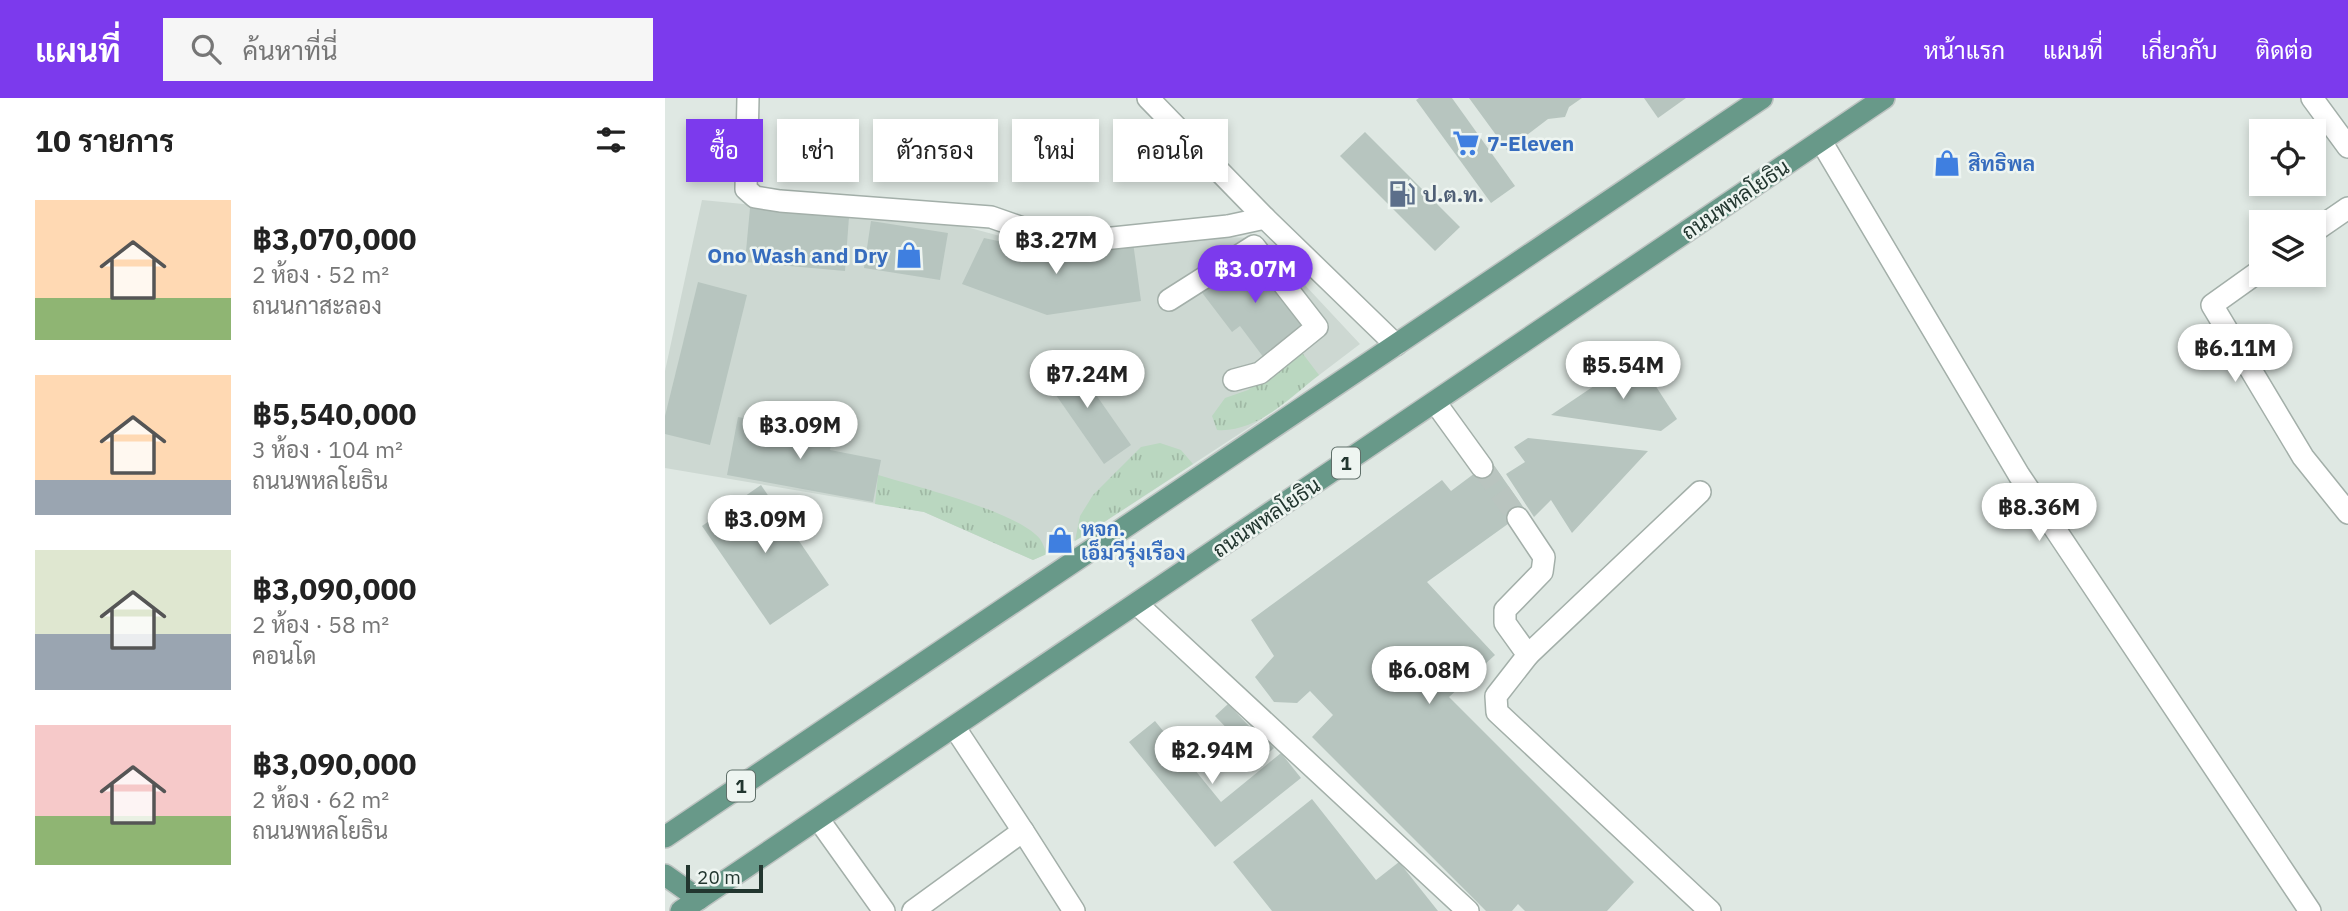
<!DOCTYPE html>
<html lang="th">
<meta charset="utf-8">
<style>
:root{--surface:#fff;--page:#f6f6f6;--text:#222;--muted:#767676;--accent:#7c3aed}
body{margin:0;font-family:"IBM Plex Sans",Sarabun,sans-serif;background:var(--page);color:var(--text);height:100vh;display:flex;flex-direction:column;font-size:26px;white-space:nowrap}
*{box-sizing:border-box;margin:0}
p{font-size:23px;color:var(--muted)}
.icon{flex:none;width:38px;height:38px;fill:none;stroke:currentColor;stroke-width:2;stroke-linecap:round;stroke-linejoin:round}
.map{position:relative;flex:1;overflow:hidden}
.sheet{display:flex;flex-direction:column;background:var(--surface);width:665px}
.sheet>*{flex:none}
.top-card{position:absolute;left:21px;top:21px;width:665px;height:63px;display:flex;gap:14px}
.tools{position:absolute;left:1584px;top:21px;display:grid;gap:14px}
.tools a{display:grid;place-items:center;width:77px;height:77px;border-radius:0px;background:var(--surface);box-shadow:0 4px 10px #0003;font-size:35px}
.scale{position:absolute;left:21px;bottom:18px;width:77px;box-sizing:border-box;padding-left:7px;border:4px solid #22362f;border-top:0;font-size:19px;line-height:24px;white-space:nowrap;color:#22362f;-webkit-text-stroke:5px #eef5f1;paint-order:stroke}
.price{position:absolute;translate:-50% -60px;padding:0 16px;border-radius:24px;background:#fff;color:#222;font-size:23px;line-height:46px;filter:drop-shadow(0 2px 4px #0008)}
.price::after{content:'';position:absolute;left:50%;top:42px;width:21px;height:16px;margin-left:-10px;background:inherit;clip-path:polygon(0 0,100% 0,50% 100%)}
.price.current{background:var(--accent);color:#fff}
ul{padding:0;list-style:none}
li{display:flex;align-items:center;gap:21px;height:175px;padding:0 35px}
li span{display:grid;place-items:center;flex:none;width:196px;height:140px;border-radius:0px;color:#555}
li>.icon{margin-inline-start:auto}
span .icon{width:84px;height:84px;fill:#fffc;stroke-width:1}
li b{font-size:30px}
h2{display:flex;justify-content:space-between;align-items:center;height:84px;padding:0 35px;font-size:30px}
.pill{padding:0 24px;border-radius:0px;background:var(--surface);box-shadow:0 4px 10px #0003;font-size:24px;line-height:63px}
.pill.current{background:var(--accent);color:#fff}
header{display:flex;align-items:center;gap:42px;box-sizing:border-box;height:98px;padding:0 35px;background:var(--accent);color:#fff}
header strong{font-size:33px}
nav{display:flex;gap:38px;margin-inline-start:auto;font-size:24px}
.search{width:490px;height:63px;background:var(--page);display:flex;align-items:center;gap:18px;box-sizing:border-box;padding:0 24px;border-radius:0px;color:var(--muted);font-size:26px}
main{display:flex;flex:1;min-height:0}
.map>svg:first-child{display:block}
</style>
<header>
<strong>แผนที่</strong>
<div class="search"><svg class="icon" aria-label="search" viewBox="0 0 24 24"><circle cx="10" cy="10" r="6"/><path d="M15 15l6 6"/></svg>ค้นหาที่นี่</div>
<nav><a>หน้าแรก</a><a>แผนที่</a><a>เกี่ยวกับ</a><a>ติดต่อ</a></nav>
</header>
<main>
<section class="sheet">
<h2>10 รายการ<svg class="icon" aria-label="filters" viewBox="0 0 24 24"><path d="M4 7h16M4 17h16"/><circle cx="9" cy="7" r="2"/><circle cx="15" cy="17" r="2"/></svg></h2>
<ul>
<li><span style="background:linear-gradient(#ffd9b3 70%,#8fb573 0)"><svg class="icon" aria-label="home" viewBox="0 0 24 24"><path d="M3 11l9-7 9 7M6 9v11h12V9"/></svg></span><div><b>฿3,070,000</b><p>2 ห้อง · 52 m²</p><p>ถนนกาสะลอง</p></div></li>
<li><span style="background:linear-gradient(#ffd9b3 75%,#9aa5b1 0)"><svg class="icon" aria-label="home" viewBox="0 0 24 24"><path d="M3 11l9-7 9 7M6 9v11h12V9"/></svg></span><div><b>฿5,540,000</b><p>3 ห้อง · 104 m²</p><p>ถนนพหลโยธิน</p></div></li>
<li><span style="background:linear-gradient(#dfe7d0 60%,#9aa5b1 0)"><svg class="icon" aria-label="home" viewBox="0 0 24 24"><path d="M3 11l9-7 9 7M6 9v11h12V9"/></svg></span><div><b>฿3,090,000</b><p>2 ห้อง · 58 m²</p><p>คอนโด</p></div></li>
<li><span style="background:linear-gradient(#f6c9c9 65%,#8fb573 0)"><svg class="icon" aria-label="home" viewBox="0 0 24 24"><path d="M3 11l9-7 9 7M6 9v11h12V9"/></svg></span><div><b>฿3,090,000</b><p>2 ห้อง · 62 m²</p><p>ถนนพหลโยธิน</p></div></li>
</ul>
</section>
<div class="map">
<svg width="1683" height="813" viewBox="0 0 1683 813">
<defs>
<pattern id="grass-tufts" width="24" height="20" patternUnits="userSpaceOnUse" patternTransform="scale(1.75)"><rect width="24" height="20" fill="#bad7c0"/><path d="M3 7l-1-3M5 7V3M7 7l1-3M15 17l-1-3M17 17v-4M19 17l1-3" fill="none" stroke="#a0b9a5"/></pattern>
</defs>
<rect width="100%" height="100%" fill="#dfe8e3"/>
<!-- built -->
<polygon fill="#cdd8d2" points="37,102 290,126 380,150 518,138 596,140 695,246 594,323 415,440 368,462 259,414 0,370 0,273"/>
<!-- grass -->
<g fill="url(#grass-tufts)">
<path d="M635 252 654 277C624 300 592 335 552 332L547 318 560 300 583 292Z"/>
<polygon points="495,345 516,352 528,366 410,443 415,418 428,397 476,349"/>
<path d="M213 377C249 388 354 414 375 441 378 445 380 452 382 456L368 462 259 414 210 406Z"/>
</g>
<!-- building -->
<g fill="#b7c5bf">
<polygon points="754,0 787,0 850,88 826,105 751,2"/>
<polygon points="804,0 917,0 904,9 900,19 883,21 842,52"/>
<polygon points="979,0 1021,0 993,20"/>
<polygon points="700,34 795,129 770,153 675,58"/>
<polygon points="85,110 184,119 180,173 80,164"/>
<polygon points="206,123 283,135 275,182 199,170"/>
<polygon points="319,140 384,154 468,144 476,203 382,217 297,186"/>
<polygon points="588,153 643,227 599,260 575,228 567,234 535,192"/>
<polygon points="33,184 82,197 45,347 0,336 0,318"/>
<polygon points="404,258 466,347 439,366 377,277"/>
<polygon points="972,259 1012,321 996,333 886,317"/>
<polygon points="73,319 168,336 165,352 216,362 208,404 62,377"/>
<polygon points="863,340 983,353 907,435 886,402 869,419 841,376 860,364 849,349"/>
<polygon points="826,363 861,413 762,484 830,557 784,599 969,784 942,813 860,813 853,806 847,813 821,813 647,639 668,617 645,593 632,605 609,604 590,579 609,558 586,522 777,382 786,393"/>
<polygon points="96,387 164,487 105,527 37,428"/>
<polygon points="563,606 585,629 587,626 609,650 594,664 550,618"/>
<polygon points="490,623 556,704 616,655 636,680 550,749 464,644"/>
<polygon points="647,701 711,782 734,764 773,813 607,813 568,764"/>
</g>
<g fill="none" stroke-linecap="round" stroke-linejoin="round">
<!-- minor-tunnel -->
<polyline stroke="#b9c4bf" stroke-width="21" stroke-dasharray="21 10" stroke-linecap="butt" points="817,369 853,420"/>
<defs>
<g id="minor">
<polyline points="83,0 81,91 90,99 115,103 326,119 389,141 409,144 563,128 600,120"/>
<polyline points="483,0 600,120 731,247"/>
<polyline points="1647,0 1683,49"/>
<polyline points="1156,43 1354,377 1645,813"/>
<polyline points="1648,134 1683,110"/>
<polyline points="1596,172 1547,207 1638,359 1683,415"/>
<polyline points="504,202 589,148 652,229 595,275 569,282"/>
<polyline points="770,304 817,369"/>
<polyline points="853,420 879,459 877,474 840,512 840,525 863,557 831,598 832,614 1045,813"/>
<polyline points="472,506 803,813"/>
<polyline points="863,557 1035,394"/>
<polyline points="154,722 219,813"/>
<polyline points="358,733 409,813"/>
<polyline points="248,813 358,733 290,630"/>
</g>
<g id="major">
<polyline points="0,739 1097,0"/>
<polyline points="0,777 34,801"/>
<polyline points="16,813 1219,0"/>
</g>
</defs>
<!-- minor casing -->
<use href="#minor" stroke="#a3afa9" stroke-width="24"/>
<!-- major casing -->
<use href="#major" stroke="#bdc3c1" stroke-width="24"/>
<!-- minor -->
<use href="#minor" stroke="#fff" stroke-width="21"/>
<!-- major -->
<use href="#major" stroke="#689989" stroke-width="21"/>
</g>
<!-- icons -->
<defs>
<symbol id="supermarket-bare" viewBox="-9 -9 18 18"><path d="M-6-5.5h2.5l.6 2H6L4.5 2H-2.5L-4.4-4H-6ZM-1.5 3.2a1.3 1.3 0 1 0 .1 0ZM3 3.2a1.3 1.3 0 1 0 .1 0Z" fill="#3f7fe0" stroke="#eef5f1" stroke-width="2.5" paint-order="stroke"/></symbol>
<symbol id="shop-bare" viewBox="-9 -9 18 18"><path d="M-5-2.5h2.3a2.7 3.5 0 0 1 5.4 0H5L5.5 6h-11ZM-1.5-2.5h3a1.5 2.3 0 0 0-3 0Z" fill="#3f7fe0" stroke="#eef5f1" stroke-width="2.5" paint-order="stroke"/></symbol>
<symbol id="fuel-bare" viewBox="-9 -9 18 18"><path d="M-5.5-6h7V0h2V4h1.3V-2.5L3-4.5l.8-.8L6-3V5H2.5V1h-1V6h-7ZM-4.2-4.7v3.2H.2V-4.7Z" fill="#5c6f8a" stroke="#eef5f1" stroke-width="2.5" paint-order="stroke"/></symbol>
</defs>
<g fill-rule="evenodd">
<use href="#supermarket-bare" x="782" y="26" width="38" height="38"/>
<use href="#shop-bare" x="1263" y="46" width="38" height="38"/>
<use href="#fuel-bare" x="718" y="77" width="38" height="38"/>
<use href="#shop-bare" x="225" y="138" width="38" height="38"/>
<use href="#shop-bare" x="376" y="423" width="38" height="38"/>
</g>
<g text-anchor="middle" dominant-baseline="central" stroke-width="5" stroke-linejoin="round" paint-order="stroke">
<!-- shield labels -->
<g fill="#eef5f1" stroke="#5f6f69" stroke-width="2">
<rect x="667" y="349.5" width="28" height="31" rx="5"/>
<rect x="62" y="672.5" width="28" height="31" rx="5"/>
</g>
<g font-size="19" font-weight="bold" fill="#22362f">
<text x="681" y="365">1</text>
<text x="76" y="688">1</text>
</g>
<!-- shop labels -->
<g font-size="21" font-weight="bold" fill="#366cbe" stroke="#eef5f1" text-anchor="start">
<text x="822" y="45">7-Eleven</text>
<text x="1303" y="65">สิทธิพล</text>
<text x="223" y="157" text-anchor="end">Ono Wash and Dry</text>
<text x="416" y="430">หจก.<tspan x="416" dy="24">เอ็มวีรุ่งเรือง</tspan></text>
</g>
<!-- service labels -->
<g font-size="21" font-weight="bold" fill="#4e5e75" stroke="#eef5f1" text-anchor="start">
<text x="758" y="96">ป.ต.ท.</text>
</g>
<!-- street labels -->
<g font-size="21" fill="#22362f" stroke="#eef5f1">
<text transform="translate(1070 101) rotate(-34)">ถนนพหลโยธิน</text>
<text transform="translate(601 419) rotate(-34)">ถนนพหลโยธิน</text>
</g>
</g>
</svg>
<div class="tools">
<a><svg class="icon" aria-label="locate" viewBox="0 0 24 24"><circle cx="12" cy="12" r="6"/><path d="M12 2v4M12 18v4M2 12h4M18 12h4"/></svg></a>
<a><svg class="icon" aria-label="layers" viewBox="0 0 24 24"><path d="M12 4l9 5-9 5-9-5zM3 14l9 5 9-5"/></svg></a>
</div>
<div class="scale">20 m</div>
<b class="price" style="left:391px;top:178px">฿3.27M</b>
<b class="price current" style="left:590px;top:207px">฿3.07M</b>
<b class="price" style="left:1570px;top:286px">฿6.11M</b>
<b class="price" style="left:958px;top:303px">฿5.54M</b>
<b class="price" style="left:422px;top:312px">฿7.24M</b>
<b class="price" style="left:135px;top:363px">฿3.09M</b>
<b class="price" style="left:1374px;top:445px">฿8.36M</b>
<b class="price" style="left:100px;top:457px">฿3.09M</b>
<b class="price" style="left:764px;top:608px">฿6.08M</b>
<b class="price" style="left:547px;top:688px">฿2.94M</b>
<div class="top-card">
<a class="pill current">ซื้อ</a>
<a class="pill">เช่า</a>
<a class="pill">ตัวกรอง</a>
<a class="pill">ใหม่</a>
<a class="pill">คอนโด</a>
</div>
</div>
</main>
